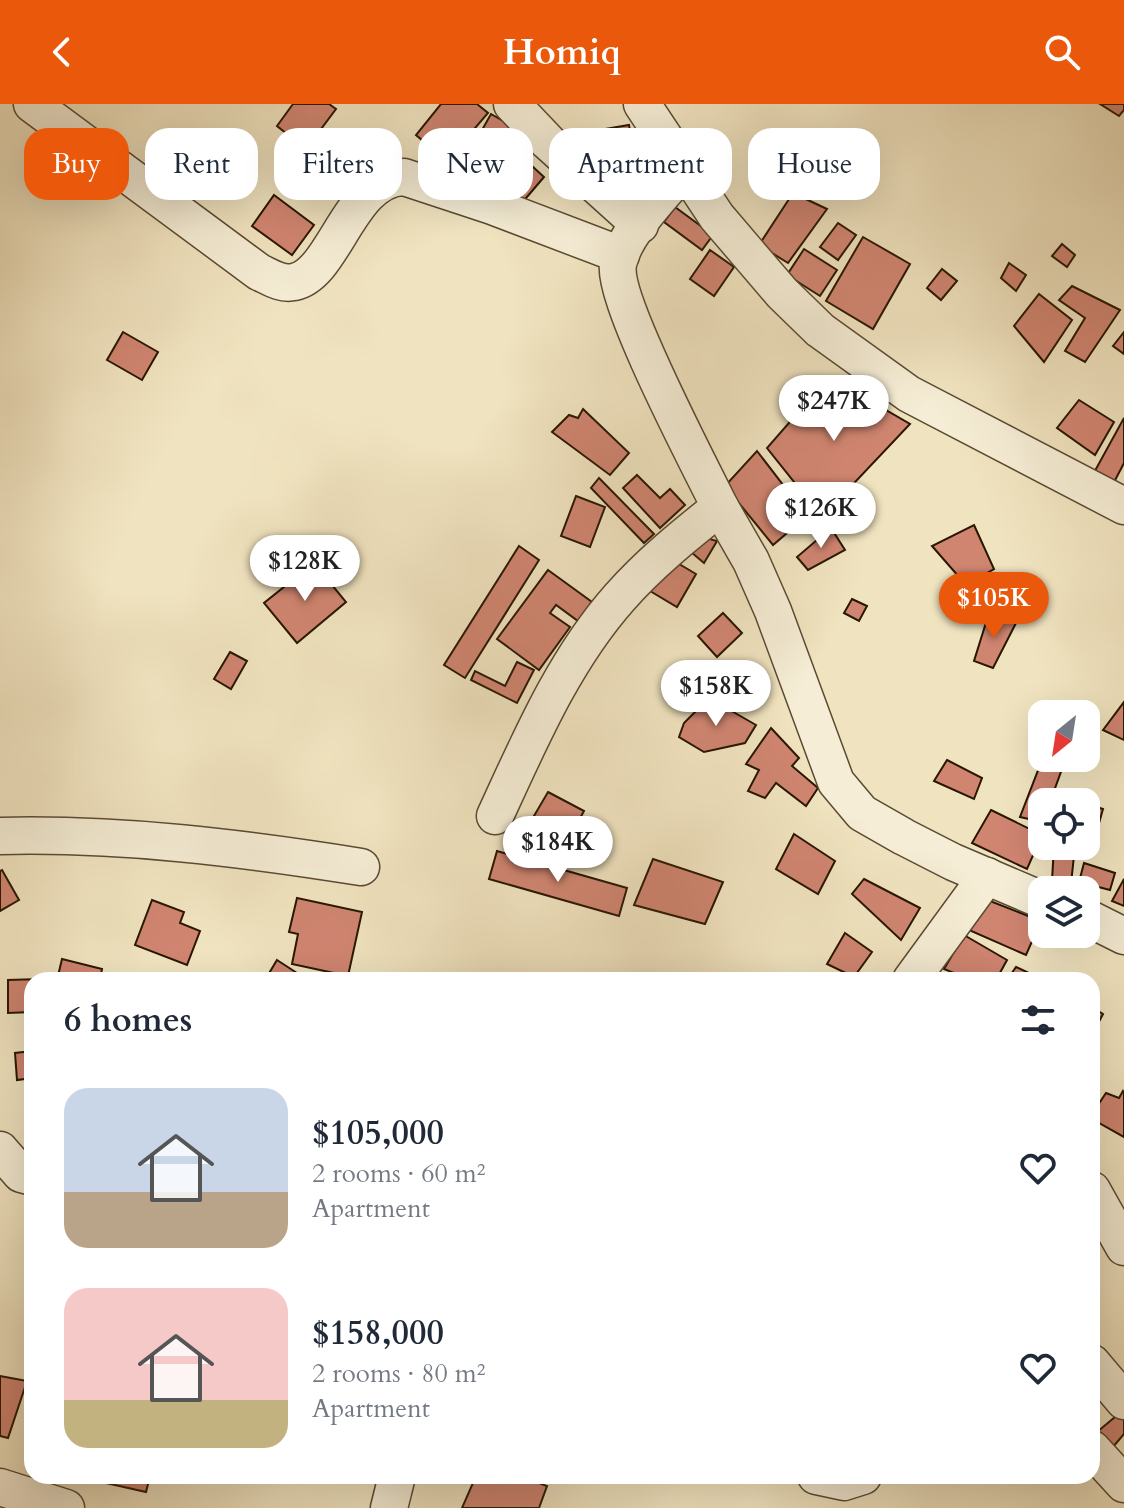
<!DOCTYPE html>
<meta charset="utf-8">
<style>
:root{--surface:#fff;--page:#f6f6f7;--text:#1f2937;--muted:#747a83;--accent:#ea580c}
body{margin:0;font-family:Cardo,serif;background:var(--page);color:var(--text);height:100vh;display:flex;flex-direction:column;font-size:30px;white-space:nowrap}
*{box-sizing:border-box;margin:0}
p{font-size:26px;color:var(--muted)}
.icon{flex:none;width:44px;height:44px;fill:none;stroke:currentColor;stroke-width:2;stroke-linecap:round;stroke-linejoin:round}
.map{position:relative;flex:1;overflow:hidden}
.panel{position:absolute;left:24px;top:868px;width:1076px;height:512px;display:flex;flex-direction:column;background:var(--surface);border-radius:24px;box-shadow:0 8px 32px #0002}
.panel>*{flex:none}
.banner{position:absolute;left:24px;top:24px;width:1076px;height:72px;display:flex;gap:16px}
.needle{width:52px;rotate:210deg}
.fabs{position:absolute;left:1028px;top:596px;display:grid;gap:16px}
.fabs a{display:grid;place-items:center;width:72px;height:72px;border-radius:16px;background:var(--surface);box-shadow:0 8px 32px #0002;font-size:40px}
.price{position:absolute;translate:-50% -68px;padding:0 18px;border-radius:28px;background:#fff;color:#222;font-size:26px;line-height:52px;filter:drop-shadow(0 2px 4px #0008)}
.price::after{content:'';position:absolute;left:50%;top:48px;width:24px;height:18px;margin-left:-12px;background:inherit;clip-path:polygon(0 0,100% 0,50% 100%)}
.price.on{background:var(--accent);color:#fff}
ul{padding:0;list-style:none}
li{display:flex;align-items:center;gap:24px;height:200px;padding:0 40px}
li span{display:grid;place-items:center;flex:none;width:224px;height:160px;border-radius:24px;color:#555}
li>.icon{margin-inline-start:auto}
span .icon{width:96px;height:96px;fill:#fffc;stroke-width:1}
li b{font-size:34px}
h2{display:flex;justify-content:space-between;align-items:center;height:96px;padding:0 40px;font-size:34px}
.pill{padding:0 28px;border-radius:24px;background:var(--surface);box-shadow:0 8px 32px #0002;font-size:28px;line-height:72px}
.pill.on{background:var(--accent);color:#fff}
header{display:flex;justify-content:space-between;align-items:center;height:104px;padding:0 40px;background:var(--accent);color:#fff;font-size:36px;font-weight:700}
.map>svg:first-child{display:block}
</style>
<header><svg class="icon" aria-label="back" viewBox="0 0 24 24"><path d="M15 5l-7 7 7 7"/></svg>Homiq<svg class="icon" aria-label="search" viewBox="0 0 24 24"><circle cx="10" cy="10" r="6"/><path d="M15 15l6 6"/></svg></header>
<div class="map">
<svg width="1124" height="1404" viewBox="0 0 1124 1404">
<rect width="100%" height="100%" fill="#f0e3bf"/>
<filter id="stains"><feTurbulence type="fractalNoise" baseFrequency=".0025" numOctaves="4"/><feColorMatrix values="0 0 0 0 .2 0 0 0 0 .09 0 0 0 0 .02 0 0 0 .5 -.17"/></filter>
<radialGradient id="worn" r=".72"><stop offset=".6" stop-color="#630" stop-opacity="0"/><stop offset="1" stop-color="#630" stop-opacity=".3"/></radialGradient>
<!-- building -->
<g fill="#d08571" stroke="#291703" stroke-width="2">
<polygon points="293,0 329,0 336,5 306,45 277,22"/>
<polygon points="441,0 477,0 488,9 447,57 416,31"/>
<polygon points="1100,0 1124,0 1124,6 1119,12"/>
<polygon points="491,10 512,22 484,70 464,58"/>
<polygon points="629,21 637,68 607,73 599,26"/>
<polygon points="518,49 544,73 521,100 493,76"/>
<polygon points="793,89 827,105 788,159 759,141"/>
<polygon points="274,91 314,121 292,151 252,122"/>
<polygon points="675,103 713,131 702,146 664,118"/>
<polygon points="838,119 856,131 838,156 820,143"/>
<polygon points="863,133 910,160 873,225 826,197"/>
<polygon points="1062,140 1075,151 1067,163 1052,152"/>
<polygon points="804,145 837,166 820,192 787,171"/>
<polygon points="710,146 734,163 714,192 690,175"/>
<polygon points="1009,159 1026,171 1016,187 1001,174"/>
<polygon points="942,165 957,177 941,196 927,184"/>
<polygon points="1072,182 1120,206 1085,258 1065,247 1085,214 1059,196"/>
<polygon points="1039,190 1072,216 1044,258 1014,222"/>
<polygon points="123,228 158,248 142,276 107,256"/>
<polygon points="1124,228 1124,250 1113,242"/>
<polygon points="829,273 910,320 822,413 767,344"/>
<polygon points="1079,296 1114,318 1095,351 1057,324"/>
<polygon points="583,305 629,349 610,371 552,328 569,311 578,314"/>
<polygon points="1124,314 1124,359 1111,384 1091,374"/>
<polygon points="757,347 807,412 773,441 725,382"/>
<polygon points="637,371 660,394 670,385 685,401 660,424 623,384"/>
<polygon points="599,374 654,430 644,439 591,384"/>
<polygon points="576,392 605,403 590,443 561,432"/>
<polygon points="974,421 994,465 966,481 932,442"/>
<polygon points="831,424 845,446 808,466 797,453"/>
<polygon points="695,431 717,437 704,459 685,443"/>
<polygon points="519,442 539,456 465,574 444,561"/>
<polygon points="669,454 696,470 677,503 650,487"/>
<polygon points="314,459 346,498 297,539 264,499"/>
<polygon points="548,466 592,498 578,517 556,501 550,509 570,523 539,566 497,535"/>
<polygon points="852,495 867,502 859,517 844,509"/>
<polygon points="723,509 742,529 717,553 698,532"/>
<polygon points="989,509 1016,519 993,564 974,557"/>
<polygon points="230,548 247,557 231,585 214,575"/>
<polygon points="517,558 534,566 517,599 471,576 475,567 505,582"/>
<polygon points="709,594 756,621 745,639 704,648 679,633 684,619"/>
<polygon points="1124,598 1124,636 1103,626"/>
<polygon points="771,624 799,654 792,662 818,684 806,702 776,679 765,694 748,687 759,666 746,660"/>
<polygon points="947,656 982,674 974,695 934,677"/>
<polygon points="1042,656 1062,665 1050,698 1042,698 1042,718 1020,713"/>
<polygon points="548,688 584,707 562,748 524,729"/>
<polygon points="1086,700 1103,705 1096,730 1086,726"/>
<polygon points="991,706 1042,731 1027,765 972,739"/>
<polygon points="794,730 835,757 818,790 776,765"/>
<polygon points="1054,742 1075,742 1071,780 1052,777"/>
<polygon points="497,747 627,784 619,812 489,775"/>
<polygon points="653,755 723,778 705,820 634,801"/>
<polygon points="1084,759 1115,769 1110,786 1079,778"/>
<polygon points="2,766 19,796 0,807 0,767"/>
<polygon points="864,775 920,804 901,836 852,790"/>
<polygon points="1124,775 1124,802 1112,797"/>
<polygon points="297,794 362,808 348,872 292,860 298,830 289,828"/>
<polygon points="985,795 1041,817 1026,851 969,826"/>
<polygon points="152,796 184,808 180,819 200,827 187,861 135,841"/>
<polygon points="845,829 872,848 854,873 827,860"/>
<polygon points="964,831 1007,856 996,876 971,876 944,865"/>
<polygon points="62,855 102,865 100,876 57,876"/>
<polygon points="277,856 300,871 297,876 265,876"/>
<polygon points="1016,863 1033,871 1030,876 1007,876"/>
<polygon points="41,875 32,876 32,908 8,909 8,876"/>
<polygon points="1092,903 1103,910 1092,931"/>
<polygon points="32,947 32,974 17,976 15,949"/>
<polygon points="1123,987 1124,988 1124,1033 1092,1015 1092,1010 1106,989 1119,994"/>
<polygon points="0,1272 27,1277 8,1334 0,1332"/>
<polygon points="1121,1308 1124,1312 1124,1330 1113,1343 1097,1328"/>
<polygon points="98,1372 150,1372 146,1388 97,1377"/>
<polygon points="476,1372 520,1372 547,1382 539,1404 462,1404"/>
</g>
<g fill="none" stroke-linecap="round" stroke-linejoin="round">
<defs>
<g id="minor">
<path d="M32 0 259 168C270 173 281 181 294 178 335 170 349 74 404 73L492 102 621 151"/>
<polyline points="512,0 548,38 640,121"/>
<polyline points="642,0 717,113 782,189 820,226 909,290 1124,402"/>
<polyline points="720,403 751,457 773,507 836,678 862,709 904,733 953,758 1042,796"/>
<path d="M495 712C530 636 564 556 620 493 650 459 685 431 720 403 700 362 612 196 618 160 624 129 664 90 684 65"/>
<path d="M0 732C120 729 242 744 361 763"/>
<polyline points="1086,813 1124,832"/>
<polyline points="911,876 987,772"/>
<polyline points="0,1046 21,1070 32,1073"/>
<polyline points="1092,1086 1124,1143"/>
<polyline points="1092,1259 1124,1297"/>
<polyline points="1092,1345 1124,1380"/>
<polyline points="816,1372 844,1378 863,1372"/>
<polyline points="0,1383 66,1404"/>
<polyline points="389,1404 397,1372"/>
</g>
</defs>
<!-- minor casing -->
<use href="#minor" stroke="#5b4a32" stroke-width="39"/>
<!-- minor -->
<use href="#minor" stroke="#f5edd5" stroke-width="36"/>
</g>
<rect width="100%" height="100%" filter="url(#stains)"/>
<rect width="100%" height="100%" fill="url(#worn)"/>
</svg>
<div class="fabs">
<a><svg class="needle" viewBox="-14 -14 28 28"><path d="M0-13l5 13h-10z" fill="#e53935"/><path d="M0 13l5-13h-10z" fill="#747a83"/></svg></a>
<a><svg class="icon" aria-label="locate" viewBox="0 0 24 24"><circle cx="12" cy="12" r="6"/><path d="M12 2v4M12 18v4M2 12h4M18 12h4"/></svg></a>
<a><svg class="icon" aria-label="layers" viewBox="0 0 24 24"><path d="M12 4l9 5-9 5-9-5zM3 14l9 5 9-5"/></svg></a>
</div>
<b class="price" style="left:834px;top:339px">$247K</b>
<b class="price" style="left:821px;top:446px">$126K</b>
<b class="price" style="left:305px;top:499px">$128K</b>
<b class="price on" style="left:994px;top:536px">$105K</b>
<b class="price" style="left:716px;top:624px">$158K</b>
<b class="price" style="left:558px;top:780px">$184K</b>
<div class="banner">
<a class="pill on">Buy</a>
<a class="pill">Rent</a>
<a class="pill">Filters</a>
<a class="pill">New</a>
<a class="pill">Apartment</a>
<a class="pill">House</a>
</div>
<section class="panel">
<h2>6 homes<svg class="icon" aria-label="filters" viewBox="0 0 24 24"><path d="M4 7h16M4 17h16"/><circle cx="9" cy="7" r="2"/><circle cx="15" cy="17" r="2"/></svg></h2>
<ul>
<li><span style="background:linear-gradient(#c9d6e8 65%,#b9a48a 0)"><svg class="icon" aria-label="home" viewBox="0 0 24 24"><path d="M3 11l9-7 9 7M6 9v11h12V9"/></svg></span><div><b>$105,000</b><p>2 rooms · 60 m²</p><p>Apartment</p></div><svg class="icon" aria-label="heart" viewBox="0 0 24 24"><path d="M12 20l-8-8c-3-5 5-10 8-4 3-6 11-1 8 4z"/></svg></li>
<li><span style="background:linear-gradient(#f6c9c9 70%,#c2b280 0)"><svg class="icon" aria-label="home" viewBox="0 0 24 24"><path d="M3 11l9-7 9 7M6 9v11h12V9"/></svg></span><div><b>$158,000</b><p>2 rooms · 80 m²</p><p>Apartment</p></div><svg class="icon" aria-label="heart" viewBox="0 0 24 24"><path d="M12 20l-8-8c-3-5 5-10 8-4 3-6 11-1 8 4z"/></svg></li>
</ul>
</section>
</div>
